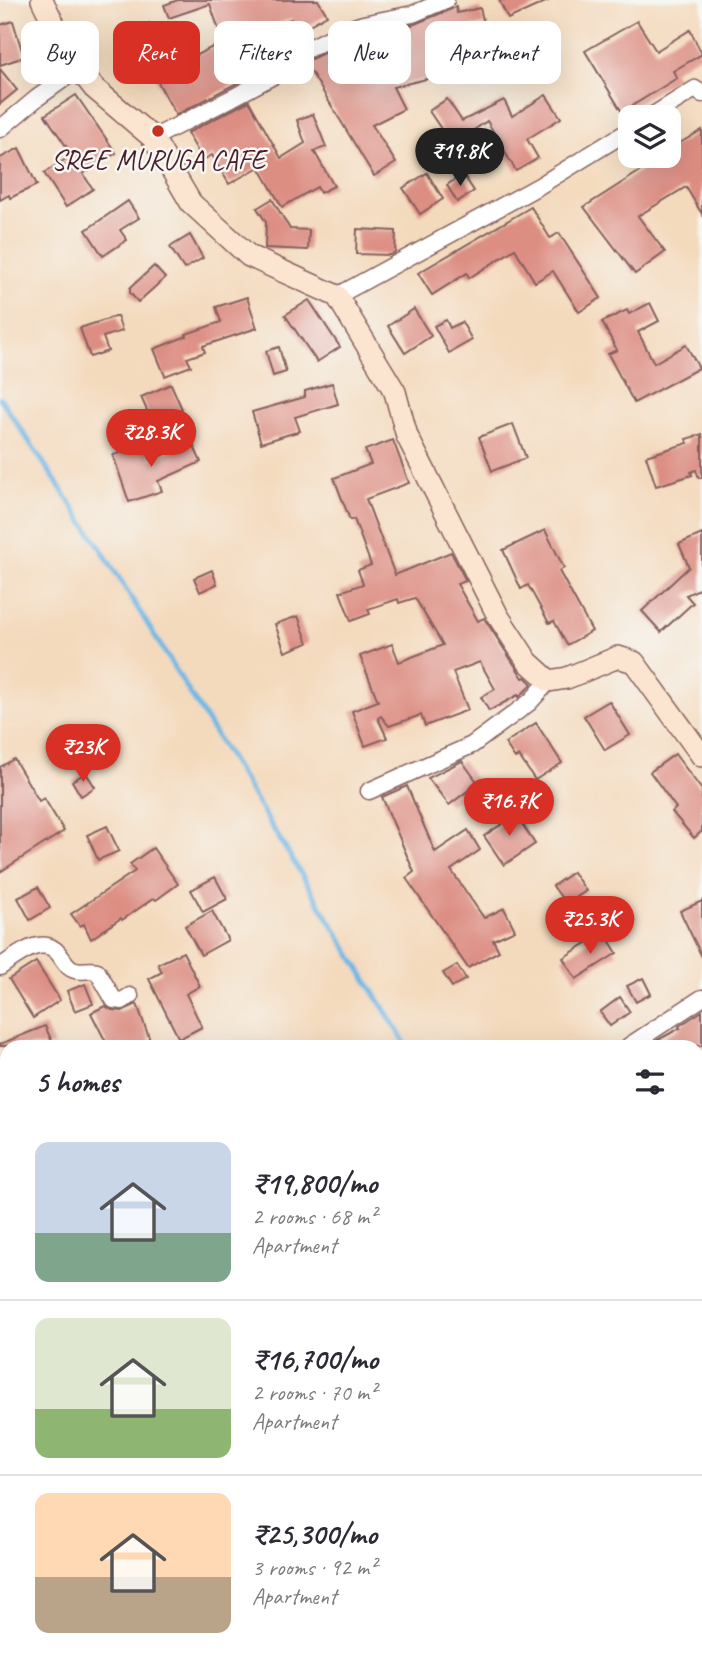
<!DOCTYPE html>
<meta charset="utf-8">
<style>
:root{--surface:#fff;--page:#f7f7f7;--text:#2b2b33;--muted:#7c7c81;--line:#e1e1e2;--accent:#d93025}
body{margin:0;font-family:Caveat,sans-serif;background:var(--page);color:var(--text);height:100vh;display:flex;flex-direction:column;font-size:26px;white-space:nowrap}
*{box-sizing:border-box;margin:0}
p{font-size:23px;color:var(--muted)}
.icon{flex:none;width:38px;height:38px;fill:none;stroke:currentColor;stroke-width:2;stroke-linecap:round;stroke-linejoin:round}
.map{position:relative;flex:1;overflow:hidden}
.sheet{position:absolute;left:0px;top:1040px;width:704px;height:625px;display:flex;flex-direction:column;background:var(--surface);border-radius:21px 21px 0 0;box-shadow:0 7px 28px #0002}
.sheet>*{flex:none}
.guide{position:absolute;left:21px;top:21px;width:662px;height:63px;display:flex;gap:14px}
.controls{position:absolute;left:618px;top:105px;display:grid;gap:14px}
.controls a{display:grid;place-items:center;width:63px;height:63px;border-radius:14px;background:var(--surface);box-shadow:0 7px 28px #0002;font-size:35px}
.price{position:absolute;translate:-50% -60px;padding:0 16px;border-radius:24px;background:var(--accent);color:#fff;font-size:23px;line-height:46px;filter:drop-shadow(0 2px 4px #0008)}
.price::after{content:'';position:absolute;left:50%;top:42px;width:21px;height:16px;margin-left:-10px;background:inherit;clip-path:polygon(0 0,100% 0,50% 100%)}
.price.current{background:#222;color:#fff}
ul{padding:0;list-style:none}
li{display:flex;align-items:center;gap:21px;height:175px;padding:0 35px}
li+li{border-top:2px solid var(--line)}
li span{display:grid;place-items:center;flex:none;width:196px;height:140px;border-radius:14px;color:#555}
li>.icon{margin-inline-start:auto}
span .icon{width:84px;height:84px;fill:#fffc;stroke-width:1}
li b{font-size:30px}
h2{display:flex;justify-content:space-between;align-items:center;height:84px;padding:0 35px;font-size:30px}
.pill{padding:0 24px;border-radius:14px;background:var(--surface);box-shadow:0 7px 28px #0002;font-size:24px;line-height:63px}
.pill.current{background:var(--accent);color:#fff}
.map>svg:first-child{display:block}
</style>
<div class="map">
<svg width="702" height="1664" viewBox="0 0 702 1664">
<rect width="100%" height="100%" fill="#f6f6f2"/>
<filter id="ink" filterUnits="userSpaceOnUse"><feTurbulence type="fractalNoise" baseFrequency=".0143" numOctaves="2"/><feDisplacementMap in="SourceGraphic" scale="14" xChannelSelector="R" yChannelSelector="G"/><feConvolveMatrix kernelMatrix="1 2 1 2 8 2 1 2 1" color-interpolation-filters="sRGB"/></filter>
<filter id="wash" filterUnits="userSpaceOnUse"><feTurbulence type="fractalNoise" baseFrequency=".00686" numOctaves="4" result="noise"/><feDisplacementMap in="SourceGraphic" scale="28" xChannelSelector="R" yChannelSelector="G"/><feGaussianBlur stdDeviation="1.57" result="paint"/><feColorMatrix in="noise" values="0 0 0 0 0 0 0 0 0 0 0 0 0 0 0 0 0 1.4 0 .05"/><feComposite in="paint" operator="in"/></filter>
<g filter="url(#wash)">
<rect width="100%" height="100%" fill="#f4dabd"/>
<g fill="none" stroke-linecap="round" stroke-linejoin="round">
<!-- stream -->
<g stroke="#6cb7e5" stroke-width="5">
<polyline points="0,398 100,547 407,1046"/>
<polyline points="696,1531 702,1540"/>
</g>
</g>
<g id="blocks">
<!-- building -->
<g fill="#dd8e83">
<polygon points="178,0 318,0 327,15 299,31 291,19 236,38 251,70 236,77 239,82 176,115 150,68 134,30 149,23 170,68 223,42 210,4 169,18 164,5"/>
<polygon points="499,0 550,0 508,19"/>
<polygon points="456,7 457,13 480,8 484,24 461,29 469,62 437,69 439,76 393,87 404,109 372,125 396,163 374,176 305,62 352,39 355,40 384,31 415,24"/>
<polygon points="13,21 24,57 0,65 0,25"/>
<polygon points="637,21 656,51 690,30 702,54 673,71 677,78 622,112 585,51"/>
<polygon points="0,69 17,90 0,104"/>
<polygon points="76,95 116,153 83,174 93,189 66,207 44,173 72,155 45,115"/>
<polygon points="546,95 561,118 527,139 538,158 516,171 487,121 452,145 429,111 447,99 462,121 504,100 512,116"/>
<polygon points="249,101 281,158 305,143 297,120 313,114 326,147 314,151 334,186 320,193 317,187 282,207 259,167 229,184 212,155 203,160 187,133"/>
<polygon points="702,130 702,214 686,187 638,216 665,252 635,274 584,207 656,161 653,156 668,156 668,150"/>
<polygon points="19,148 37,185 10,198 9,195 0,200 0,158"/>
<polygon points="427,173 443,199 420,214 403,188"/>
<polygon points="463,174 474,191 457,202 447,185"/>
<polygon points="272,199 290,229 309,230 308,250 265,248 266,222 257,208"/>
<polygon points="128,201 139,218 120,230 127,240 103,256 86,230"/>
<polygon points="531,207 550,238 559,233 601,298 579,312 553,271 535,282 515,249 469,278 467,273 432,295 418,273"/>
<polygon points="357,229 396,231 395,252 390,255 356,254"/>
<polygon points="190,235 203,258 184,269 170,247"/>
<polygon points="154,266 165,278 138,302 130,293 130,288"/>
<polygon points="247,297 257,328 203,346 205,352 187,358 191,366 165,376 154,349 187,336 186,334 221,322 216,307"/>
<polygon points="309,300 340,347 317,362 285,315"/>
<polygon points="650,303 659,321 638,332 654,363 686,345 699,368 634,403 608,354 617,350 602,322 627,310 629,314"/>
<polygon points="414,309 431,336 405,353 388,326"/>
<polygon points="117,316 122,331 103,337 108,351 90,357 80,328"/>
<polygon points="446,320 450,328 462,322 472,340 449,353 434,326"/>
<polygon points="279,347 286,372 273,376 266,351"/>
<polygon points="332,383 338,404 295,417 300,431 261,443 252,412 305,397 305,391"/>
<polygon points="171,384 182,409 152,422 141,397"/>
<polygon points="513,424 526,458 492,471 479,437"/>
<polygon points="702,434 702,478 699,478 696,470 691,472 692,475 656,486 646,456 688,443 686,439"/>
<polygon points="393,440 409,483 366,499 395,575 451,552 466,581 457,584 478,621 484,618 523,678 525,677 532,684 519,697 518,695 489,711 481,697 495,689 480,662 453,672 468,710 425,726 421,715 389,726 381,716 378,718 387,738 365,746 352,711 378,701 360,656 392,644 399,662 443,645 415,598 399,603 398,599 368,609 370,614 351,621 340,592 363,584 358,570 371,565 354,519 350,520 334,478 371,464 365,450"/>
<polygon points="192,442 201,462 158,481 162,491 129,502 113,455 145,444 151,460"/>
<polygon points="545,530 564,568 559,571 592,631 567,645 554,621 549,623 528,585 521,589 503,550"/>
<polygon points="702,534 702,595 699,589 686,595 693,603 661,632 642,611 689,567 679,544"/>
<polygon points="212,570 217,584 200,592 194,578"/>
<polygon points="298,616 308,643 285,652 275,624"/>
<polygon points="609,701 630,735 605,750 584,716"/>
<polygon points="536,723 562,763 535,780 519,756 515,758 505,743"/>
<polygon points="675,754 702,790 702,831 694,838 672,812 676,808 650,772"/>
<polygon points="14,759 39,801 44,798 64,831 0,872 0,767"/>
<polygon points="462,761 478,783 449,805 428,778"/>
<polygon points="86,773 95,787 81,796 72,781"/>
<polygon points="407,786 435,852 468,830 480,850 451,870 484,918 504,908 515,930 493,940 499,951 468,968 406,878 414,872 382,797"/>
<polygon points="512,808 535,844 504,865 484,836 502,824 498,818"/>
<polygon points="107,826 119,851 98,860 87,835"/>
<polygon points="153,848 178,884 156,900 154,898 122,920 121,918 91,939 84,924 80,926 71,914 135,871 130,864"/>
<polygon points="573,872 586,891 566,904 553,886"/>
<polygon points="215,877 227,899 203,912 191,890"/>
<polygon points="38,887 50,908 30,920 18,898"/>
<polygon points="702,901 702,957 680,911"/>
<polygon points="212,911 228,940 201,955 185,926"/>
<polygon points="604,932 617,953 576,979 563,958"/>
<polygon points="183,952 200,986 186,994 202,1027 179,1039 149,979 162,972 158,964"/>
<polygon points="36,962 60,1000 33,1018 9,979"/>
<polygon points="457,965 466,979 452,987 443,973"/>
<polygon points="643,978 651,994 636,1002 627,986"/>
<polygon points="85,984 93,1004 75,1011 67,991"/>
<polygon points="620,997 630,1012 610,1026 600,1012"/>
<polygon points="137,1004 152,1046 108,1046 91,1013 105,1006 112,1010 122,1011"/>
<polygon points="702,1011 702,1046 647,1046 680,1028 679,1026"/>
<polygon points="45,1026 54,1046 0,1046 0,1044"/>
</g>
</g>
</g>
<g filter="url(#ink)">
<use href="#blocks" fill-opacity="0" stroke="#86605e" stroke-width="2"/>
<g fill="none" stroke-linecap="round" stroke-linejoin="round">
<defs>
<g id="street">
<polyline points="650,117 695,89 702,94"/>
<polyline points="0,129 37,98 79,68"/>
<polyline points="153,138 232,98 275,75 288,59 348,29 363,24 413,14 446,0"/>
<polyline points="337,296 539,186 630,130"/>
<polyline points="369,791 472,745 530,702 549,681"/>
<path d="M0 967C17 956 43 933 59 954 64 960 67 968 75 970 82 972 90 969 97 971L114 1000 122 1001 130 996"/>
<polyline points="629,1046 702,998"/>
<polyline points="0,1484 7,1480"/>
</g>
<polyline id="secondary" points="42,0 71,59 94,88 153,138 191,203 249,256 337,296 395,392 407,436 498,616 528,662 549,681 567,678 618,657 634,662 702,756"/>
<g id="primary">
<polyline points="0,1539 7,1552"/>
<polyline points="69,1657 74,1664"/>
</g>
</defs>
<!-- street casing -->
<use href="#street" stroke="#86605e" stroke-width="19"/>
<!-- secondary casing -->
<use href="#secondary" stroke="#86605e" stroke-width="24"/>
<!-- primary casing -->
<use href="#primary" stroke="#86605e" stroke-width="28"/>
<!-- street -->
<use href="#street" stroke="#fff" stroke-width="16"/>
<!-- secondary -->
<use href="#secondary" stroke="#fce5d0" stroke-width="21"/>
<!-- primary -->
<use href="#primary" stroke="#f8bd89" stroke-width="24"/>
</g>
</g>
<!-- markers -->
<circle fill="#c8321e" stroke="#f6f6f2" stroke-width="2.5" cx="158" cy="131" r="7"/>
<g text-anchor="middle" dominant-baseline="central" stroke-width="5" stroke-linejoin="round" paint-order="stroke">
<!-- poi labels -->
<g font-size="28" fill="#4a1f2b" stroke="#f6f6f2">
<text x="158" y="159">SREE MURUGA CAFE</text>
</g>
</g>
</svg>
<div class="controls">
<a><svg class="icon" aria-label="layers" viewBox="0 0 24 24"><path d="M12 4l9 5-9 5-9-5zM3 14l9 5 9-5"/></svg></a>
</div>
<b class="price current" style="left:460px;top:188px">₹19.8K</b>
<b class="price" style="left:151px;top:469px">₹28.3K</b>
<b class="price" style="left:83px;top:784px">₹23K</b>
<b class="price" style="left:509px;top:838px">₹16.7K</b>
<b class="price" style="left:590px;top:956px">₹25.3K</b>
<div class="guide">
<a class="pill">Buy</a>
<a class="pill current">Rent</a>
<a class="pill">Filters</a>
<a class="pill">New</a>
<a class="pill">Apartment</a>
</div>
<section class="sheet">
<h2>5 homes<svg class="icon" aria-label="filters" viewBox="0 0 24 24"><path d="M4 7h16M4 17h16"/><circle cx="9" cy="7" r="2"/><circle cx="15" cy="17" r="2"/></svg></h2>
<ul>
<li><span style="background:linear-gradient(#c9d6e8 65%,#7fa58c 0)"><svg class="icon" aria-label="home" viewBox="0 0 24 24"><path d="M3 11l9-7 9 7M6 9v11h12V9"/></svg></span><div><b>₹19,800/mo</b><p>2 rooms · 68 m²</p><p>Apartment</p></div></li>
<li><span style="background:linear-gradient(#dfe7d0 65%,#8fb573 0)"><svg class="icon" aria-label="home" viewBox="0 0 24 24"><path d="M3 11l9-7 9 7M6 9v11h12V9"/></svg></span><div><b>₹16,700/mo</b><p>2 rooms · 70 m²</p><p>Apartment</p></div></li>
<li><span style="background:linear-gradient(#ffd9b3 60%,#b9a48a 0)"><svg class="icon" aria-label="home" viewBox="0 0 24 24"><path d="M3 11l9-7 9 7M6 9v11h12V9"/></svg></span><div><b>₹25,300/mo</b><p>3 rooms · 92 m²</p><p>Apartment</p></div></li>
</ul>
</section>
</div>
